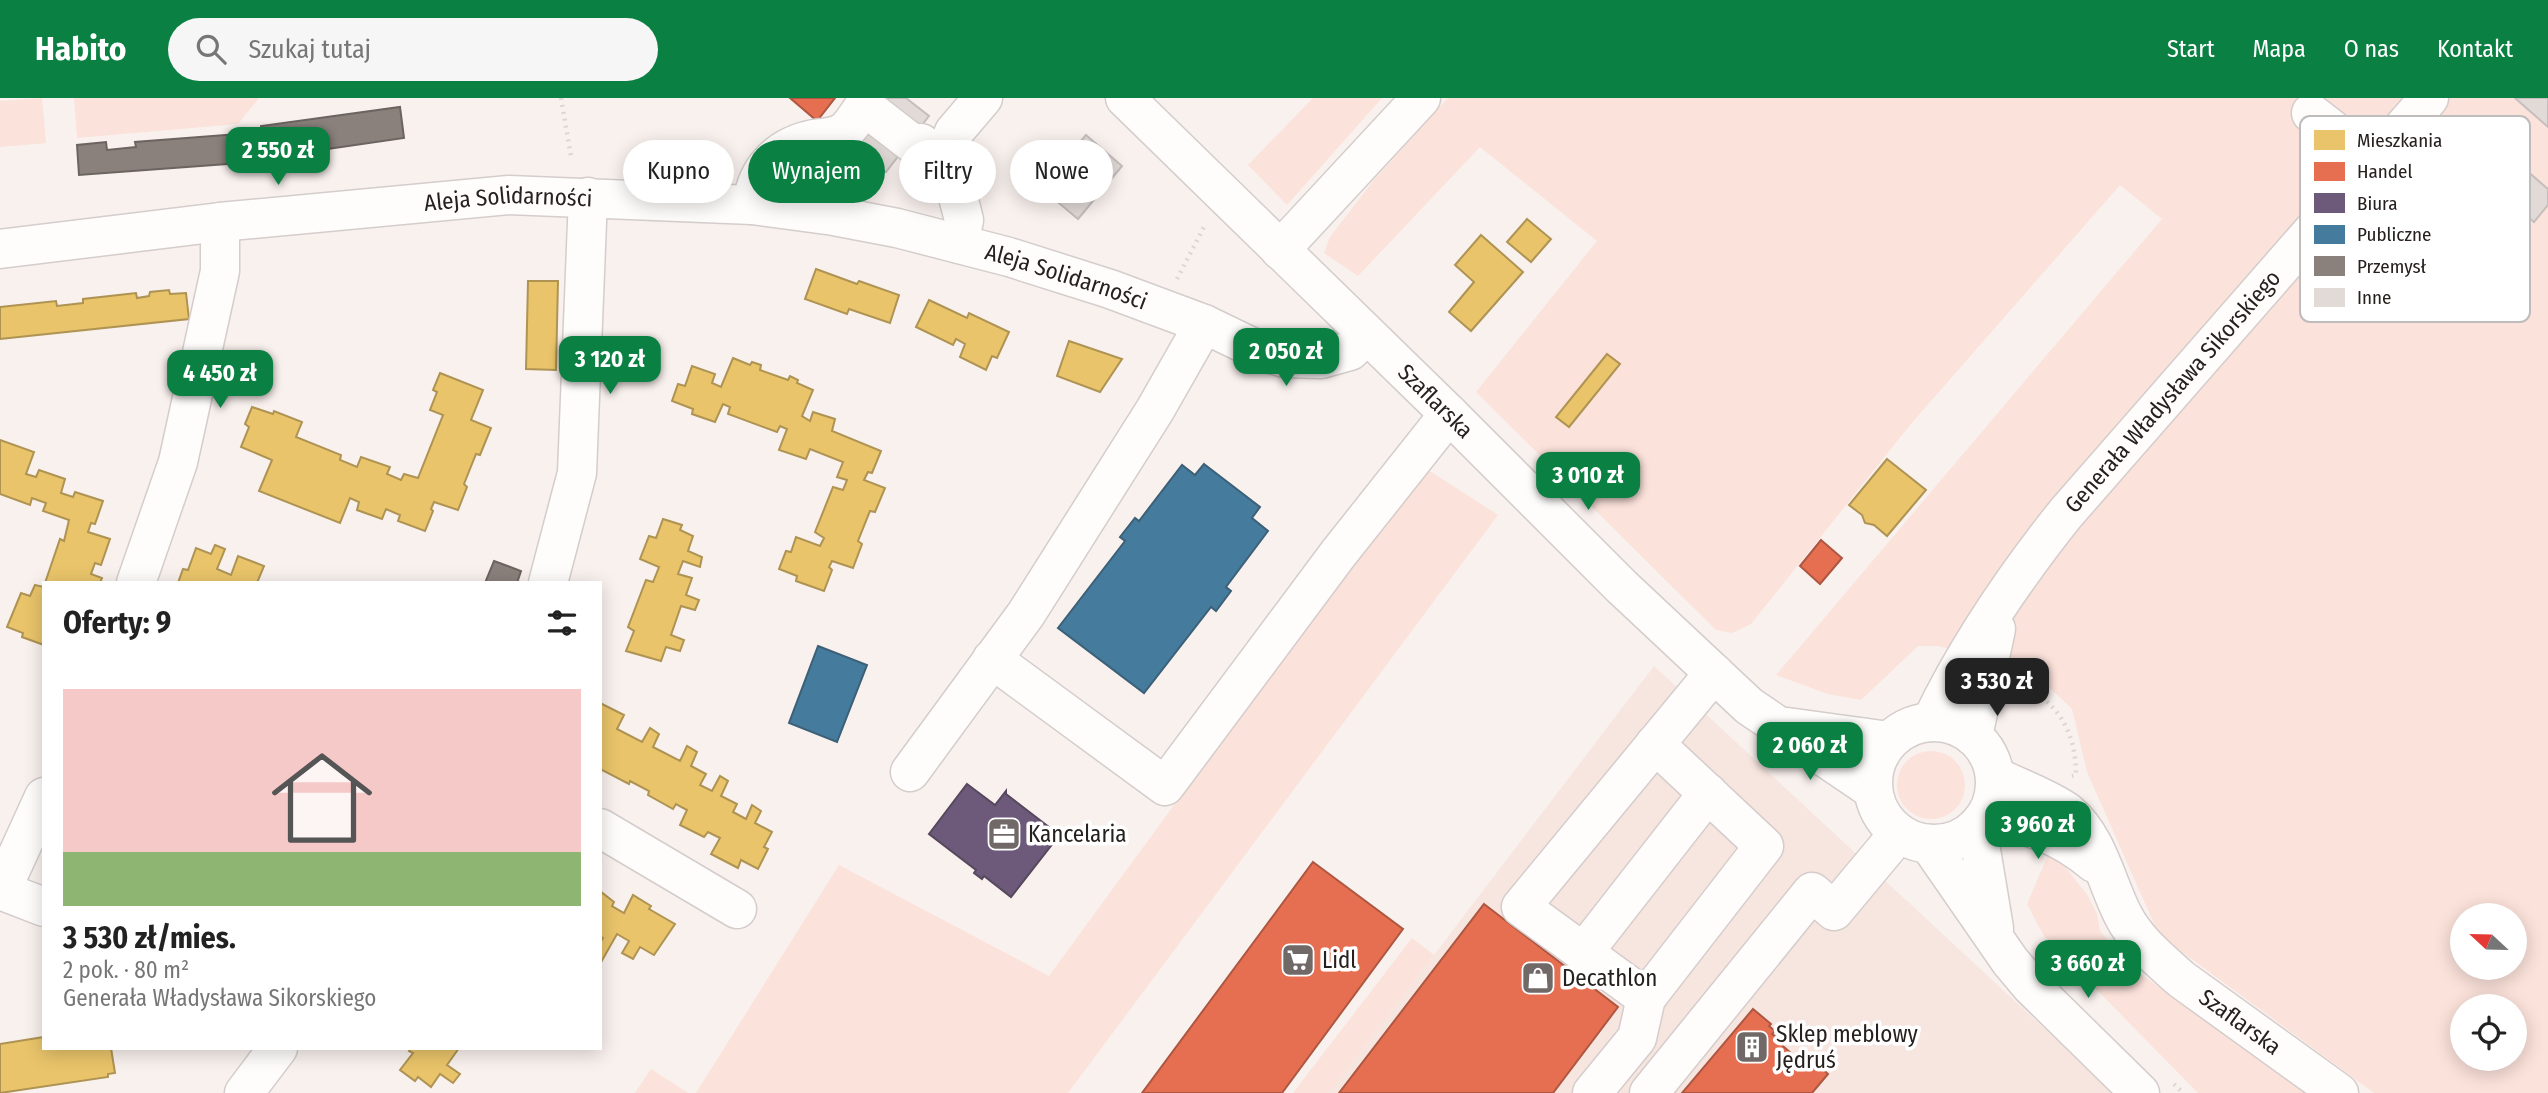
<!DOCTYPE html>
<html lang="pl">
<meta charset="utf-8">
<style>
:root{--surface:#fff;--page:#f6f6f6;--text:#222;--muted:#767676;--line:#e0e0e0;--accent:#0b8043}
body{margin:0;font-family:"Fira Sans Condensed",sans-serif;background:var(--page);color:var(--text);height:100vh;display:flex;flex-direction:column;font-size:26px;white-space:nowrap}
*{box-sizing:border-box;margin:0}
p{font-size:23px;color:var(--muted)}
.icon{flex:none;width:38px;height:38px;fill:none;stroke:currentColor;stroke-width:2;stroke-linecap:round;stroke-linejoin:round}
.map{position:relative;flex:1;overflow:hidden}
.details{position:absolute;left:42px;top:483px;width:560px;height:469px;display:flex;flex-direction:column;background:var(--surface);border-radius:0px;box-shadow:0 4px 18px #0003}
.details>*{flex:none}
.banner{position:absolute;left:623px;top:42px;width:665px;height:63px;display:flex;gap:14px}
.needle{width:46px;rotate:292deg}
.tools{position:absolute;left:2450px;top:805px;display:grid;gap:14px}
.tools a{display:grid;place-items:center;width:77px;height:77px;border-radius:50%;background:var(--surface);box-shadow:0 4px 18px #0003;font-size:35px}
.price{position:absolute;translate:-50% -60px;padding:0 16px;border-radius:14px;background:var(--accent);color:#fff;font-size:23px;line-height:46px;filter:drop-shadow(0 2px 4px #0008)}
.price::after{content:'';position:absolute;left:50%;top:42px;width:21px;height:16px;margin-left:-10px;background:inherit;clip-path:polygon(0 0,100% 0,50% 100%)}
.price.selected{background:#222;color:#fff}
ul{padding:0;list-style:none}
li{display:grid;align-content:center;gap:14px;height:371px;padding:0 21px}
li+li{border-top:2px solid var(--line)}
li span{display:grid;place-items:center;height:217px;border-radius:0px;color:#555}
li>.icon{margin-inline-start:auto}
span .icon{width:126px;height:126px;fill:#fffc;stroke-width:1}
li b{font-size:30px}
h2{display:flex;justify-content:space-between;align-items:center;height:84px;padding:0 21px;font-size:30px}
.tag{padding:0 24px;border-radius:32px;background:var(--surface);box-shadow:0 4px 18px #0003;font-size:24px;line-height:63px}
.tag.selected{background:var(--accent);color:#fff}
header{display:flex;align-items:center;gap:42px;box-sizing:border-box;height:98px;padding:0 35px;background:var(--accent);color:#fff}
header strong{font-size:33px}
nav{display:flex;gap:38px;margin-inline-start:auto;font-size:24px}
.search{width:490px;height:63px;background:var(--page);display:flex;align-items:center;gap:18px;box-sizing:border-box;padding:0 24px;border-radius:38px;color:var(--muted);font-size:26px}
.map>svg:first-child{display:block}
</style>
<header>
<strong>Habito</strong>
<div class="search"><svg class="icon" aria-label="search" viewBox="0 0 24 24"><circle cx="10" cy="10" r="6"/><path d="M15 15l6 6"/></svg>Szukaj tutaj</div>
<nav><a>Start</a><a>Mapa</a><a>O nas</a><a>Kontakt</a></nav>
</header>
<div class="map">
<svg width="2548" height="995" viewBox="0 0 2548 995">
<rect width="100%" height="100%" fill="#f9f1ee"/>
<!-- built -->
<polygon fill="#f7e5df" points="1654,568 2103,985 2111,995 1329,995"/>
<!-- green -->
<g fill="#fbe2da" fill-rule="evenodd">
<polygon points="42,0 46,45 0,49 0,3"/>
<polygon points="74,0 259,0 238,26 77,40"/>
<polygon points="1313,0 1382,0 1287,107 1248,67"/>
<path d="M1448 0H2548V995H2374L2159 837 2087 674 2072 611 2030 571 1938 548H1918L1861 602 1828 596 1776 577 2162 121 2120 87 1910 327 1751 526 1732 535 1716 532 1476 294 1597 143 1480 49 1358 178 1324 155 1330 139 1373 83ZM2462 817H2515V870H2462ZM2462 908H2515V961H2462Z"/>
<polygon points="1422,368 1498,417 1068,995 696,995 839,767 1049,878"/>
<circle cx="1931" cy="687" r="34"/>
<polygon points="2048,757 2066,770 2088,798 2097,816 2100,833 2129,868 2312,995 2198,995 2044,838 2027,806"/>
<polygon points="1412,840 1434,857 1329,995 1293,995"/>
<polygon points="651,971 688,995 635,995"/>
</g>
<!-- homes -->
<g fill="#e9c46a" stroke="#ae9353" stroke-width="2">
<polygon points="1527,121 1551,141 1531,164 1507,144"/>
<polygon points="1481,137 1523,174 1471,233 1449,214 1474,184 1455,167"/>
<polygon points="816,171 857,186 859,183 899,197 890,225 849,211 847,216 805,201"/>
<polygon points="528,183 558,183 556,272 526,271"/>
<polygon points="169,192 170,196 186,195 189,221 0,241 0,209 56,203 57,208 83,205 83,201 136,195 137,200 149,198 150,194"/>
<polygon points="929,202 967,220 969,215 1009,234 997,260 992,258 986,272 960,259 965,246 956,241 953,247 916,229"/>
<polygon points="1069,243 1122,261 1100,294 1057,278"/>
<polygon points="1607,256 1620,266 1569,329 1556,319"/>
<polygon points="733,260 750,267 752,264 761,267 760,272 788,282 790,278 798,282 797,285 813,292 802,318 810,323 813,314 835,321 832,333 881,353 872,375 868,374 864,382 885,390 875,414 870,413 858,443 862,446 853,470 832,463 829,469 832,472 824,493 796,483 797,478 779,471 786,453 791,454 796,439 820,448 824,440 815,434 833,389 843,392 847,382 837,379 843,364 810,351 806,361 779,352 787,331 780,328 777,334 728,316 730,309 723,306 715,324 692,316 693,311 672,303 678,286 685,288 692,268 715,276 712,285 721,289"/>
<polygon points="440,275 483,292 471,322 491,330 480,357 476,356 464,386 467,389 458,412 434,404 431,411 433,413 425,433 398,423 400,417 386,411 382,421 357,412 359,404 350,400 340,425 259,393 272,362 241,349 249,329 245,326 252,309 273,316 274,313 302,324 296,339 341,357 340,362 357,369 361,359 390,369 387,376 401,382 404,376 418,380 443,317 430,312 437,294 433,292"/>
<polygon points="0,342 34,354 26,376 36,379 39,372 65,381 61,395 73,399 75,394 103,403 95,426 91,425 88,434 110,441 101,467 95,465 91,476 102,480 100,485 45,485 60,441 64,443 69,422 43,413 46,405 32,400 30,407 0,396"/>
<polygon points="1887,361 1926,392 1887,438 1874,427 1865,425 1862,417 1849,407"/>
<polygon points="663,421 682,427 680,432 693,438 688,453 702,459 700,469 683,463 678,476 692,480 686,497 699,502 695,512 681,508 671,537 684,542 680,553 666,549 661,563 626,553 634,533 628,529 646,482 653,484 659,469 640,461 649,438 656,440"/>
<polygon points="215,447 225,451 217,471 231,477 238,458 264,468 257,485 178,485 183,471 188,472 196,450 211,456"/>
<polygon points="35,487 44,489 44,547 22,539 23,535 7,529 21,495 30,498"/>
<polygon points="600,605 624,617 617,631 642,644 650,630 659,636 653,649 680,663 687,648 697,654 691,668 706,676 700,687 712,693 720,678 728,683 721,698 737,706 733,714 746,721 752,707 761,713 755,725 772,734 764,749 768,751 758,771 741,762 738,770 711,756 720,740 708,734 704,739 680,727 687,712 676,706 673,711 648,697 649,693 630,683 629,686 600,671"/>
<polygon points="600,793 614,804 612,808 624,815 633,797 651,808 649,811 675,826 654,857 640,849 633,861 622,855 629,843 617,836 600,866 600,845 603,840 600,838"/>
<polygon points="44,939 44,950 111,950 115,975 108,976 108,979 0,995 0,946"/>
<polygon points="411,950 459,950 447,967 460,976 453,985 440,976 431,989 418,979 415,983 400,972 413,955 409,953"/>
</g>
<!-- shops -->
<g fill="#e76f51" stroke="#ad5742" stroke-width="2">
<polygon points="790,0 835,0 817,23"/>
<polygon points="1821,442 1842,460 1820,486 1800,468"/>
<polygon points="1313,764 1403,831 1282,995 1142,995"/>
<polygon points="1484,806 1618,909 1553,995 1339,995"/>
<polygon points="1753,911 1771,926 1769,928 1775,933 1772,936 1778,940 1776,942 1799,962 1805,955 1828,976 1812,995 1682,995"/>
</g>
<!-- offices -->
<polygon fill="#6d597a" stroke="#58485e" stroke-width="2" points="967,686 995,707 1006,693 1006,696 1058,736 1061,735 1011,799 984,778 982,781 974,775 976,772 929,736"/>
<!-- public -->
<g fill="#457b9d" stroke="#3c6077" stroke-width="2">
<polygon points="1204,366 1260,409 1252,420 1268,433 1226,489 1231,493 1216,513 1211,509 1144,595 1058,530 1125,443 1120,439 1135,420 1139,423 1182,367 1195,377"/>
<polygon points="818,548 867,567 837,644 789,625"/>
</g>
<!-- industry -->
<g fill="#8a817c" stroke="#6c6460" stroke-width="2">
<polygon points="400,9 404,40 265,60 261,28"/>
<polygon points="251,35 254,64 79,77 77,47 106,44 107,52 136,49 135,44"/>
<polygon points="494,463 521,473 517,485 485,485"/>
</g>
<!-- building -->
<g fill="#e1dad7" stroke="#c5bebc" stroke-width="2">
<polygon points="884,0 906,0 929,18 886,74 849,45"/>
<polygon points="2515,0 2548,0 2548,29"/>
<polygon points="2481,33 2548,91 2548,107 2534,124 2459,59"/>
<polygon points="1086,37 1122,68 1078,121 1041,90"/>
</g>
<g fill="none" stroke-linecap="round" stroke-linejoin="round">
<defs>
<g id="minor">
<path id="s1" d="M1125 0 1449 316 1622 489 1749 608 1873 692"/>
<polyline points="2311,15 2374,64"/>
<path d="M752 107C756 71 779 48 814 41 823 40 837 39 845 33 852 27 857 18 862 11L869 12 913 46 917 48 921 45"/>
<polyline points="959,146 964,122 948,60 949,46 954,34 983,0"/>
<path id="s2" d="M0 151 220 124 509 97 752 107 834 118 897 130 1009 159 1110 191 1204 226 1260 253 1285 260 1321 261 1350 253 1366 237"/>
<polyline points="1280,152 1421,0"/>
<polyline points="136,485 178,364 220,173 220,124"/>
<polyline points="548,485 577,375 588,99"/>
<polyline points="992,561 1165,688 1338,456 1449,316"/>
<path id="s3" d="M1931 624C1967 549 2014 480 2066 415L2429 0"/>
<circle cx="1934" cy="685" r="61"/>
<polyline points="1787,629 1889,643"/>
<polyline points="1973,638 1996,531"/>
<polyline points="910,674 1026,516 1155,312 1204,226"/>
<path id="s4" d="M1995 678C2018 690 2046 699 2067 714 2098 739 2106 784 2123 817 2136 843 2160 862 2181 881L2339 995"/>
<path d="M1984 720C2028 726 2059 736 2094 765"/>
<polyline points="1977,728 1994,830"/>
<polyline points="600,730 737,811"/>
<polyline points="1929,746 2010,863 2031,888 2140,995"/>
<polyline points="0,792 44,809"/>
<polyline points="1,793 44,699"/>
<polyline points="1583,855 1708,695"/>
<polyline points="1646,900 1764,748 1655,646"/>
<polyline points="244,995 278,950"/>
<polyline points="1592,995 1637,940 1646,900 1521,809 1714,575"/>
<polyline points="1649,995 1812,794 1834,813 1899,735"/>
</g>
</defs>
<!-- minor casing -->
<use href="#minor" stroke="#d4cdcb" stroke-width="41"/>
<!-- path -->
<g stroke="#dad8d7" stroke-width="4.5" stroke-dasharray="2 5" stroke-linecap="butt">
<polyline points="561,0 571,58"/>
<polyline points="1177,181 1205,127"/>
<path d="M2018 584C2057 604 2076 632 2076 677L2072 678"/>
<polyline points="2174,986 2183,995"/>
</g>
<!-- minor -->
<use href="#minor" stroke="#fefdfc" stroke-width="38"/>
</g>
<!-- icons -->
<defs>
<symbol id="office-square" viewBox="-11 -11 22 22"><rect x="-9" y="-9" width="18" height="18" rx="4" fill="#706967" stroke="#fff"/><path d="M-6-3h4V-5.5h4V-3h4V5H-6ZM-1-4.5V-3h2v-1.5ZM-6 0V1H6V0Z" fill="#fff"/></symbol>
<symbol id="supermarket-square" viewBox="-11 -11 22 22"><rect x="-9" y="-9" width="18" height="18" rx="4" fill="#706967" stroke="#fff"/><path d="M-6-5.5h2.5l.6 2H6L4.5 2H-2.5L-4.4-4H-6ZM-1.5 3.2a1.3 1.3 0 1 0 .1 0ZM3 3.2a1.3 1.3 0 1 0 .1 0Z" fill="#fff"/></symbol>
<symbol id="shop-square" viewBox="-11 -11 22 22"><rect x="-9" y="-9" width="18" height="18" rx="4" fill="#706967" stroke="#fff"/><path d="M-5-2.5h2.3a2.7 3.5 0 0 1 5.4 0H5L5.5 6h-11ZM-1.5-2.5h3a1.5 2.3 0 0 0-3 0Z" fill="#fff"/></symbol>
<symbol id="building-square" viewBox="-11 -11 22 22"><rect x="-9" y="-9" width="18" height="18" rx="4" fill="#706967" stroke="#fff"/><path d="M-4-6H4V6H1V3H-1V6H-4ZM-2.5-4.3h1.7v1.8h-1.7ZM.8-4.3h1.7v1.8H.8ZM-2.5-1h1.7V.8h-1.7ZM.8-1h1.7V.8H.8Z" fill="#fff"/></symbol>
</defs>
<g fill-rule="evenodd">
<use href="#office-square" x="985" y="717" width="38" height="38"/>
<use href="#supermarket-square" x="1279" y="843" width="38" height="38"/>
<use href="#shop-square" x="1519" y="861" width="38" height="38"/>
<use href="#building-square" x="1733" y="930" width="38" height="38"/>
</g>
<g text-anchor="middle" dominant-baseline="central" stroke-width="7" stroke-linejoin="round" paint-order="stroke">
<!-- street labels -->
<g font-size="23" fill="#26201e" stroke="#fff">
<text stroke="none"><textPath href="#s2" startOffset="511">Aleja Solidarności</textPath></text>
<text stroke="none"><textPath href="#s2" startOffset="1078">Aleja Solidarności</textPath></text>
<text stroke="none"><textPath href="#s3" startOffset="411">Generała Władysława Sikorskiego</textPath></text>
<text stroke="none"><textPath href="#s1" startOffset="434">Szaflarska</textPath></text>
<text stroke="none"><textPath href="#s4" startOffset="359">Szaflarska</textPath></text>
</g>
<!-- poi labels -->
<g font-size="23" fill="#26201e" stroke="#fff" text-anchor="start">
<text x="1028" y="736">Kancelaria</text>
<text x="1322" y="862">Lidl</text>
<text x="1562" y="880">Decathlon</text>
<text x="1776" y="936">Sklep meblowy<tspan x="1776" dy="26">Jędruś</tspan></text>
</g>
</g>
<!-- legend -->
<rect x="2300" y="18" width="230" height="206" rx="10" fill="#fff" stroke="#bebcbc" stroke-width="2"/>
<rect x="2314" y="32" width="31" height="20" fill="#e9c46a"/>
<rect x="2314" y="64" width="31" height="19" fill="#e76f51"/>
<rect x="2314" y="95" width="31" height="20" fill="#6d597a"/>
<rect x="2314" y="127" width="31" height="19" fill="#457b9d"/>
<rect x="2314" y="158" width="31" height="20" fill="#8a817c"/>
<rect x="2314" y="190" width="31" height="19" fill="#e1dad7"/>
<g font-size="19" fill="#26201e">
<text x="2357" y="49">Mieszkania</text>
<text x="2357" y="80">Handel</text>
<text x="2357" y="112">Biura</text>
<text x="2357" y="143">Publiczne</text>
<text x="2357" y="175">Przemysł</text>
<text x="2357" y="206">Inne</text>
</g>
</svg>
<div class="tools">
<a><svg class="needle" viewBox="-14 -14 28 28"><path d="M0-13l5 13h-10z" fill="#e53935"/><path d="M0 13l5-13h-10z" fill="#767676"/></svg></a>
<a><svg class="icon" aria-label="locate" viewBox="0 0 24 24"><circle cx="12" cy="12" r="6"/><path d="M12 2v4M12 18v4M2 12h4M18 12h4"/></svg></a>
</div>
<b class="price" style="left:278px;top:89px">2 550 zł</b>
<b class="price" style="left:1286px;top:290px">2 050 zł</b>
<b class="price" style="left:610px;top:298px">3 120 zł</b>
<b class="price" style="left:220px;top:312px">4 450 zł</b>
<b class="price" style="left:1588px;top:414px">3 010 zł</b>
<b class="price selected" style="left:1997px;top:620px">3 530 zł</b>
<b class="price" style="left:1810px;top:684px">2 060 zł</b>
<b class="price" style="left:2038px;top:763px">3 960 zł</b>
<b class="price" style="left:2088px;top:902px">3 660 zł</b>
<div class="banner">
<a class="tag">Kupno</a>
<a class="tag selected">Wynajem</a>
<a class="tag">Filtry</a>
<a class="tag">Nowe</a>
</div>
<section class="details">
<h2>Oferty: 9<svg class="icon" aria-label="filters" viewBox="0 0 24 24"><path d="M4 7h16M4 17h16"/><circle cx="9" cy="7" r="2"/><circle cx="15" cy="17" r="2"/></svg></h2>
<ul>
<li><span style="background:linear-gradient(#f6c9c9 75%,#8fb573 0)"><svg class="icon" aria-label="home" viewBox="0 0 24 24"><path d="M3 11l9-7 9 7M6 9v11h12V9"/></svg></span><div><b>3 530 zł/mies.</b><p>2 pok. · 80 m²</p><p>Generała Władysława Sikorskiego</p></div></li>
</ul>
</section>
</div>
